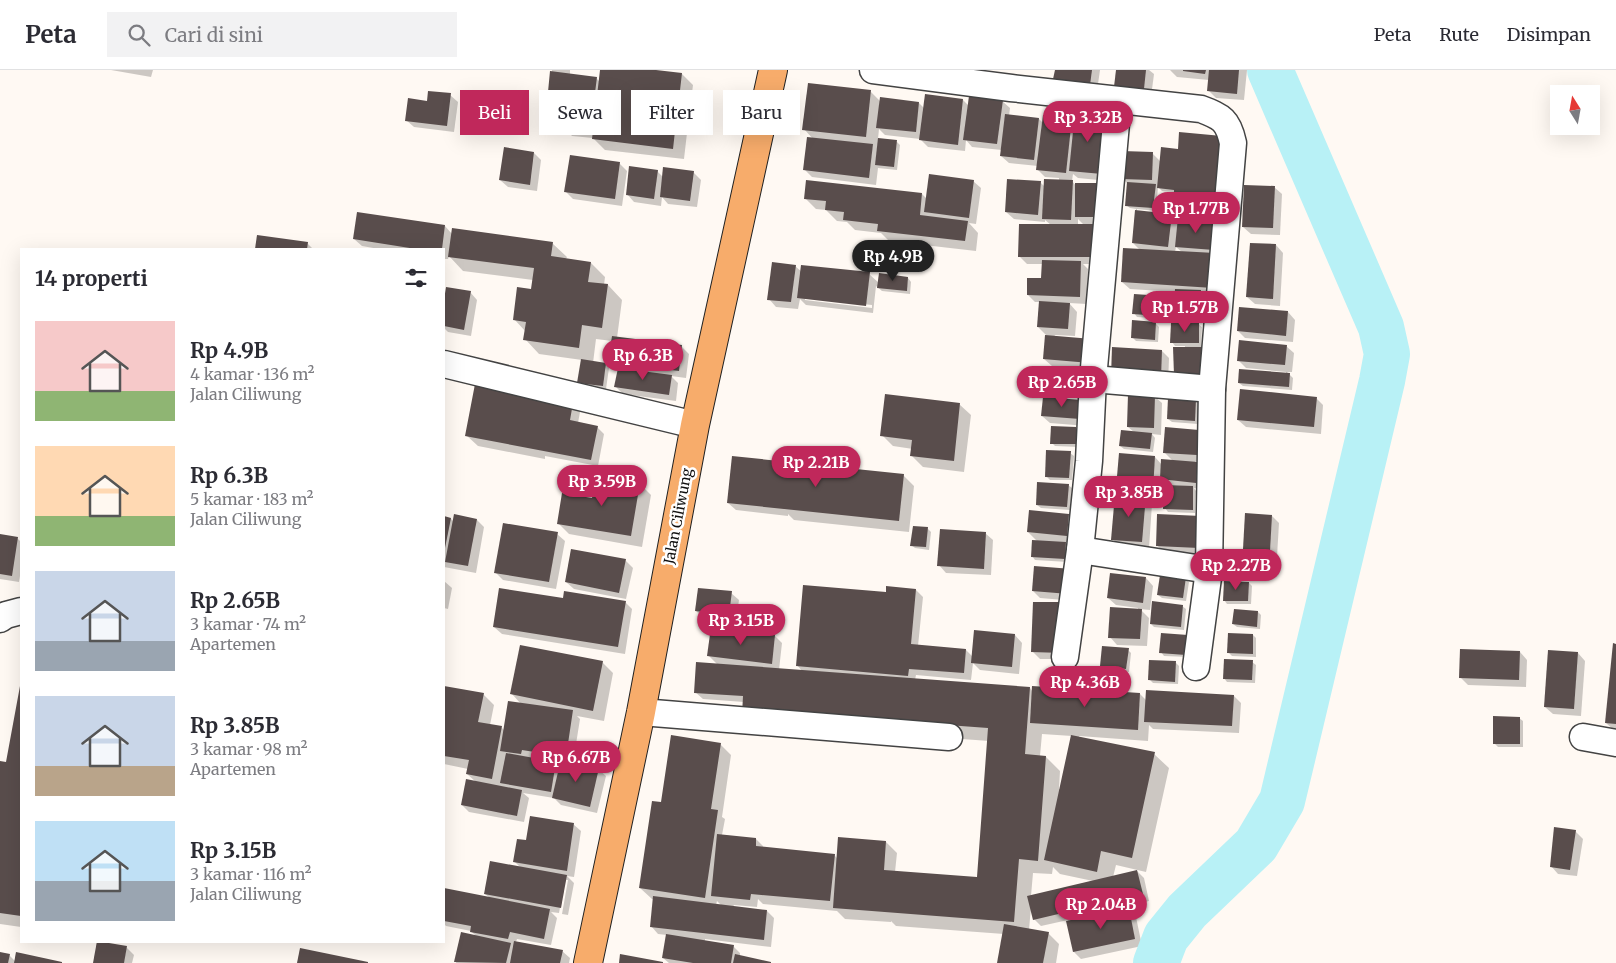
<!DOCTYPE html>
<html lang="id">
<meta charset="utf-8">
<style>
:root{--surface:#fff;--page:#f2f2f3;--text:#2b2b33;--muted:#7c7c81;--line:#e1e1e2;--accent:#c0285b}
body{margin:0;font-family:Merriweather,serif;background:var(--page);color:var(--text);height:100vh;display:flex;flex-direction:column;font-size:19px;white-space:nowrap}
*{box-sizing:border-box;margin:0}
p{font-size:16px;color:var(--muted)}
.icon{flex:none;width:28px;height:28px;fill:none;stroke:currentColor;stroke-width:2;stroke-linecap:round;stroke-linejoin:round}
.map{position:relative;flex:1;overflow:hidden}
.panel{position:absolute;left:20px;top:178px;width:425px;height:695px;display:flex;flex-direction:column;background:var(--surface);border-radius:0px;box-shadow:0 5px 20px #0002}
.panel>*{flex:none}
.hud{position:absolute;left:460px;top:20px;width:475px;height:45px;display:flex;gap:10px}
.needle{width:32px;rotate:349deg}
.controls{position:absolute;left:1550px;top:15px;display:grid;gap:10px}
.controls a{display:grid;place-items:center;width:50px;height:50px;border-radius:0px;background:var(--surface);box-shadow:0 5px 20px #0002;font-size:25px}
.price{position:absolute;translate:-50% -42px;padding:0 11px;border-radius:18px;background:var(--accent);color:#fff;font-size:16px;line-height:32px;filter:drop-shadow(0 1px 2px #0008)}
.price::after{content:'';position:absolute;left:50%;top:30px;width:15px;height:11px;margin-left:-8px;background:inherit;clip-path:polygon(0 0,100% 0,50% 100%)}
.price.active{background:#222;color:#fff}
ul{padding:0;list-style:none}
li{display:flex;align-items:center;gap:15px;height:125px;padding:0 15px}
li span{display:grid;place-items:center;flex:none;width:140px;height:100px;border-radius:0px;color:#555}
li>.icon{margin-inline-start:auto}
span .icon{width:60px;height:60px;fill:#fffc;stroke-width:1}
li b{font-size:21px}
h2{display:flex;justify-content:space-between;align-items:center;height:60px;padding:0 15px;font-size:21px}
.pill{padding:0 18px;border-radius:0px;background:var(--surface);box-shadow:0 5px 20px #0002;font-size:18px;line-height:45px}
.pill.active{background:var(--accent);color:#fff}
header{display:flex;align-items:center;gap:30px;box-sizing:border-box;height:70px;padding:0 25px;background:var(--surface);border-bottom:1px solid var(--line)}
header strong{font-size:24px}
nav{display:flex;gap:28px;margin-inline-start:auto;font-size:18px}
.search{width:350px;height:45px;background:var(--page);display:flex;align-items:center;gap:12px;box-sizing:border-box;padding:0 18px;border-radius:0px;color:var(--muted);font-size:19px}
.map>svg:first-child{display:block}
</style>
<header>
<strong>Peta</strong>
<div class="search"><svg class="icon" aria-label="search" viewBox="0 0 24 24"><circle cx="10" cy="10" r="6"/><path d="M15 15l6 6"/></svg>Cari di sini</div>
<nav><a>Peta</a><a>Rute</a><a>Disimpan</a></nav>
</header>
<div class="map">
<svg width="1616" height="893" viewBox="0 0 1616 893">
<rect width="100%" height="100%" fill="#fff9f3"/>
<!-- shadow -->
<g fill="#0003" fill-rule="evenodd">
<polygon points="111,0 153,0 151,7"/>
<polygon points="549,0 570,0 570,5 596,8 600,12 602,0 645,0 682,4 693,15 691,31 697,32 708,43 706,65 687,63 684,89 605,80 593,68 572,66 565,58 568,30 557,29 549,22 552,0"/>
<polygon points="1056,0 1100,0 1097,21 1062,16 1055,9"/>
<polygon points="1117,0 1149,0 1154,4 1150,35"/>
<polygon points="1170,0 1247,0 1244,30 1216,28 1208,20 1209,10 1177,7"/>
<path d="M871 22 880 31 919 33 925 39 963 30 969 36 1002 31 1010 38 1009 46 1039 49 1043 53 1072 49 1075 53 1109 111 1078 108 1073 104 1072 111 1107 154H1091L1100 163V194H1083L1088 199 1087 234 1069 233 1077 242 1075 266 1055 265 1054 267 1097 300 1052 296 1044 289 1046 265 1038 257 1040 232H1035L1028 225 1043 209V194H1027L1019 186 1051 155 1045 150V152L1014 149 1006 142 1040 112 1045 117 1059 110V108L1045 107 1037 99 1038 96 1009 93 1001 86 1002 80 972 77 966 70 965 81 928 77 920 69 885 65 879 59 878 69 897 72 900 75 897 100 878 98 876 115 812 107 805 100 813 69 804 59ZM1078 149 1085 156 1078 155Z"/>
<polygon points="450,25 458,32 454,62 414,57 406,50 428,32"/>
<polygon points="524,37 527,41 524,63 502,60 499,57"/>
<path d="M1162 79 1223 135 1182 132 1175 124V122L1162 121 1158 117 1156 141 1137 139V142L1171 145 1179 153 1216 151 1220 225 1204 224V236H1179L1176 233V222L1130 219 1122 212 1140 180 1133 173 1136 139 1130 138 1126 135 1128 114 1122 108 1152 83 1161 92ZM1176 177 1182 182H1175Z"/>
<polygon points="534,83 541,90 537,121 508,117 500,110"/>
<polygon points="619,93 627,101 622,136 573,129 566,122"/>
<polygon points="657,101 663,107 693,102 701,110 697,137 668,134 662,127 661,136 634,132 627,124"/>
<polygon points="973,111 981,118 976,154 969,153 978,163 976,181 889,171 881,163 855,160 847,152 837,151 826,140 816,139 805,128 922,124 927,129"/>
<polygon points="1274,117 1282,124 1280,165 1251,164 1243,157"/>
<polygon points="445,156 452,164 552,173 567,187 566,189 591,193 605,207 604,215 608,215 622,230 617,268 682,277 689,284 686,308 671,306 678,313 676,331 623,324 616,317 619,299 609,291 612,271 596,269 593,293 606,294 609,298 606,319 582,316 579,313 582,290 539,284 525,269 526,262 514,249 532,221 533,210 463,201 449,186 448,189 444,189 444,179 379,179 362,176 354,169"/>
<polygon points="307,173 313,179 256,179"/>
<polygon points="1276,175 1283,183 1280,236 1255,234 1247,227"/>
<path d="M795 196 802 202 869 204 879 213 908 208 911 212 910 224 882 221 876 216 873 243 806 235 800 229 798 239 776 237 769 229ZM805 228 872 235V238L805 230Z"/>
<polygon points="447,218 470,222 477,230 471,266 448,262 444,258 444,237"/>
<polygon points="1163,227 1166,231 1165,249 1137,247 1134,243"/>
<polygon points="1288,242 1295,250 1293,272 1245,268 1238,261"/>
<polygon points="1155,253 1159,257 1158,272 1136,271 1133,268"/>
<polygon points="1198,254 1202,257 1201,278 1211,311 1182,311 1185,276 1175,276 1172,272"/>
<polygon points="1286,276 1294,283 1292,302 1287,302 1293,308 1292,320 1243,316 1239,313 1286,304 1286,302 1246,298 1238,290"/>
<polygon points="1162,281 1169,288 1168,315 1120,313"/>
<polygon points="1045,298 1091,329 1050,325 1043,318"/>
<polygon points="1154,326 1162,333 1161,365 1152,364 1155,368 1153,382 1124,379 1120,376 1134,362 1128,357"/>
<polygon points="1316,328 1323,335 1321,364 1246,357 1238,350"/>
<polygon points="1196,330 1199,334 1198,354 1172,352 1168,349"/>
<polygon points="1081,331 1087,356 1050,353 1042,346"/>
<polygon points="573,334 580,342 578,353 597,357 604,364 598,396 545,386 545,389 478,376 466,365"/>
<polygon points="959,334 971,345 964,402 923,397 912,386 913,379 893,376 882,365"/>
<polygon points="1076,358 1079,362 1079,377 1055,376 1052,373"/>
<polygon points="1198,361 1204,392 1195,391 1205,401 1203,419 1194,418 1196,421 1195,443 1168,442 1165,438 1169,416 1161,409 1160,427 1144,426 1152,434 1149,478 1120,477 1113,469 1126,425 1118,417 1155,387 1162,395 1173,391 1164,382"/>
<polygon points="1070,383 1074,386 1072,410 1050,410 1046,406"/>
<polygon points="903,405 914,416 909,462 794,450 788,444 788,446 736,440 728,433"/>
<polygon points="640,414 651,425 642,477 569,464 558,453 593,430"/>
<polygon points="1068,415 1072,418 1070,440 1041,438 1037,435"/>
<polygon points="1069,445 1076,452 1074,473 1064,472 1069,477 1068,492 1035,490 1032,486 1037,471 1028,462"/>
<polygon points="1272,446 1279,453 1277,487 1252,486 1244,479"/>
<polygon points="444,447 451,449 454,452 477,450 484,457 476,503 444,497"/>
<polygon points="1200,447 1206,485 1164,483 1157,475"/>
<polygon points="927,458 931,462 929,480 915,478 911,475"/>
<polygon points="985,463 993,470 991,505 946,503 939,495"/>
<polygon points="557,464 565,471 556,519 503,510 496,503"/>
<polygon points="0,466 18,469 21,472 21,500 19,512 0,509"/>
<polygon points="625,490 633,498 626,529 574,519 566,512"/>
<polygon points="1255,490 1258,493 1257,507 1233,506 1229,502"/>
<polygon points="1035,497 1076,531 1040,528 1033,521"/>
<polygon points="1146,508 1153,516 1150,540 1140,539 1149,548 1147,576 1117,575 1110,567 1138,540 1138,538 1116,535 1108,528"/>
<polygon points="1185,509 1189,512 1186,531 1162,528 1158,525"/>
<polygon points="444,511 452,518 448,539 444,538"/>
<polygon points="1249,513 1252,516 1251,534 1227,534 1224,530"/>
<path d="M916 520 923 527 918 576 966 580 973 587 1015 565 1022 573 1019 604 980 600 973 593 971 610 916 605 915 610 1030 618 1033 622 1140 624 1147 631 1234 626 1241 633 1239 663 1153 659 1149 655 1148 671 1079 666V668L1154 684 1169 698 1146 802 1116 795 1113 807 1137 801 1144 808 1149 831 1093 844 1094 847 1128 839 1136 847 1142 876 1081 889 1074 882 1068 850 1041 856 1034 849 1031 837 1029 860 1048 863 1059 874 1056 893H998L1004 864 896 856 891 851V852L845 849 837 841 763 834 758 829 757 837 734 835 733 837 767 841 774 848 771 877 705 869V872L733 876 740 883V886L769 893H669L663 888 667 865 658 864 651 856 654 829H652L640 818 665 734 720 674 731 685 722 747 725 749 722 765 756 769 763 776V778L834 785 838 789 886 772 897 783 895 802 978 809 989 671 786 656 744 632 703 629 695 622 718 595 709 586 775 566 782 573 779 600 803 602 797 595 887 524ZM1042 664 1072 666 1061 719H1059L1060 701 1046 687 1040 686ZM1053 797 1060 804 1093 811 1031 826 1033 803 1052 804ZM717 831 722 836 716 835Z"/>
<polygon points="731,523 739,530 736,552 704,548 696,541"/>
<polygon points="625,532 632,539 625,584 502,564 494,557"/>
<polygon points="1182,536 1186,539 1184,560 1154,557 1151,554"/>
<polygon points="1071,541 1070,589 1040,589 1032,581"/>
<polygon points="1258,542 1261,545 1260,559 1237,557 1233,554"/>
<polygon points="1253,565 1256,568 1256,587 1232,586 1228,582"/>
<polygon points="1187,566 1189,587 1164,586 1161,582"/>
<polygon points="1616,575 1616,662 1606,653"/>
<polygon points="1128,580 1131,583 1129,602 1104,599 1101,596"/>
<polygon points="1520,582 1527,590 1526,617 1468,615 1460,607"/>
<polygon points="1578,583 1585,591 1581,646 1553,644 1545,637"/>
<polygon points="1151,591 1176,593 1179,596 1178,614 1153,613 1149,609"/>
<path d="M602 592 613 603 604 651 577 646 580 649 573 693 598 699 606 706 597 743 561 735 554 728 523 723 529 728 524 752 469 742 462 735 476 712 467 704 468 699 444 694V617L483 624 494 635 490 655 501 657 504 660 521 634 512 624ZM539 688 562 692 560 698 556 694 538 690Z"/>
<polygon points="1252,592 1256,595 1255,613 1227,612 1224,608"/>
<polygon points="21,618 21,764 0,760 0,692 7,693"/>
<polygon points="1519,648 1523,651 1523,677 1498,677 1494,673"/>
<polygon points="573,754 581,761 574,807 567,806 574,813 568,845 562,844 568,810 565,810 559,843 551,842 557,848 551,875 517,869 516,872 562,881 570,888 569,893 456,893 462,863 477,867 471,861 446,856 444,854 444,827 445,819 490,828 485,824 520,797 514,791 527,772"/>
<polygon points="1575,761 1583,769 1577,806 1558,804 1551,796"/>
<polygon points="0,763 21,767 21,857 0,854"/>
<polygon points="126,877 134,885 132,893 94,893"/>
<polygon points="0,883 9,885 15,891 60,893 0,893"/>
</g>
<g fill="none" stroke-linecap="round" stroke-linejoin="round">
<!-- river -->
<polyline stroke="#b8f1f6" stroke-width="46" points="1156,893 1166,867 1187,841 1256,775 1282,731 1382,311 1387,284 1381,257 1270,0"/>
</g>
<!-- building -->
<g fill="#594d4c">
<polygon points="600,0 656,0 682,3 679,29 698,31 695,55 676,52 673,79 592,69"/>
<polygon points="1055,0 1092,0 1090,15 1053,9"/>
<polygon points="1116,0 1146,0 1143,28 1113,25"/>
<polygon points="1183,0 1206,0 1205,4 1183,1"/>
<polygon points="1209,0 1239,0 1237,24 1207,21"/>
<polygon points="550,1 597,7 590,62 564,59 568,24 548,22"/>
<polygon points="808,13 871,20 866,67 802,60"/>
<polygon points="428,21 451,23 447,56 405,51 408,28 427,31"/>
<polygon points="925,24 963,29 958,75 919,70"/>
<polygon points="969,26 1003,30 997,74 963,70"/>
<polygon points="880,27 919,32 916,62 876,58"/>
<polygon points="500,33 524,36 521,61 497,57"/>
<polygon points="1075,42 1108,46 1102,104 1069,101"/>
<polygon points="1005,44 1039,48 1034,90 1000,86"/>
<polygon points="1043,45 1072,48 1066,103 1036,100"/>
<polygon points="1179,62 1222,66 1216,129 1174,125 1174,120 1157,118 1161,77 1178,79"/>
<polygon points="807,67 873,74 869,108 803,100"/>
<polygon points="878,68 897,70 894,97 875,95"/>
<polygon points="504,77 534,82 530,115 499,110"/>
<polygon points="1122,81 1153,82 1152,110 1121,109"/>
<polygon points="570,85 620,92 615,129 564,122"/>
<polygon points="629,96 658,100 654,129 626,125"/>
<polygon points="663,97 694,101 690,131 660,127"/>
<polygon points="929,104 974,110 969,148 924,142"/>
<polygon points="1007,109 1041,111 1038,145 1005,142"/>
<polygon points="1044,109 1073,110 1071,150 1042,149"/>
<polygon points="806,110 922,123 920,145 968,151 965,171 877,161 878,154 843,150 844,142 825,140 826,131 804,129"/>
<polygon points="1127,112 1156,114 1153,138 1125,136"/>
<rect x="1075" y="113" width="25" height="34"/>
<polygon points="1244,115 1275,116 1273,158 1242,157"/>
<polygon points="1135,140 1172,144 1168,177 1132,173"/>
<polygon points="357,142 445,155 442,179 416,179 353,169"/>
<polygon points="1178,147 1216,150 1214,180 1175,177"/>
<polygon points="1019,154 1093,154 1093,187 1018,187"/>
<polygon points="452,158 553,172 551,186 591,192 588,212 608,214 602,258 582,255 579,278 523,270 526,252 513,250 517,217 531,219 534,198 448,187"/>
<polygon points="257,165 308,172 307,179 255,179"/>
<polygon points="1250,173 1276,174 1273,229 1246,227"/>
<polygon points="1123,178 1215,183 1213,218 1121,212"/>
<polygon points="1042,190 1081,191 1080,227 1027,225 1027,208 1041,208"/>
<polygon points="772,192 796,195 791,232 767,230"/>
<polygon points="801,195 870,202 866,236 797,228"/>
<polygon points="879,203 908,207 907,221 877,218"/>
<polygon points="446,217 471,221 464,260 444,256 444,230"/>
<polygon points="1175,219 1201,220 1201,234 1174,233"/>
<polygon points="1134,224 1163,226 1162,246 1132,244"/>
<polygon points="1039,231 1070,233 1068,259 1037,257"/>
<polygon points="1239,237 1288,241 1286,266 1237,261"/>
<polygon points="1132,250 1156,252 1155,270 1131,268"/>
<polygon points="1171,253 1199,253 1199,273 1170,273"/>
<polygon points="1045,265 1092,269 1090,293 1043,289"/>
<polygon points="612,266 682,275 679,301 608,292"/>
<polygon points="1239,270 1287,275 1285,295 1237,291"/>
<polygon points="1112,277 1162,280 1161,308 1111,306"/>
<polygon points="1173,277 1204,277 1204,304 1174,305"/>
<polygon points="581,289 606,293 603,316 577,313"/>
<polygon points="1044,297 1086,301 1084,322 1042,318"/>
<polygon points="618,298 672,305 669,325 614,317"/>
<polygon points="1239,299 1290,303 1289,317 1238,313"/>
<polygon points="475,314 573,333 570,350 598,356 591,390 465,366"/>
<polygon points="1240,319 1317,327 1314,357 1237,350"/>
<polygon points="885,324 960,333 954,391 910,386 912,370 880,366"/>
<polygon points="1128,324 1155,325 1154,358 1127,357"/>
<polygon points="1043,327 1082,330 1080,349 1041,346"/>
<polygon points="1168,328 1196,329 1195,351 1167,349"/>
<polygon points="1051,356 1076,357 1076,374 1050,374"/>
<polygon points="1165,357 1199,360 1197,385 1163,383"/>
<polygon points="1121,360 1152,363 1150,379 1119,376"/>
<polygon points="1046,380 1071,381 1069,408 1045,407"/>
<polygon points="1119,383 1155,386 1153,420 1116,418"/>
<polygon points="732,386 904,404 899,451 727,433"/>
<polygon points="1161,389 1198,392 1196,413 1160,409"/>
<polygon points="596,405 640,413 631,466 557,454 562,423 592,428"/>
<polygon points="1037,412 1069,414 1067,437 1036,435"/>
<polygon points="1164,415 1193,416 1193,440 1163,439"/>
<polygon points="1115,424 1146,425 1142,472 1111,470"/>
<polygon points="1029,440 1069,444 1067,466 1027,462"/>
<polygon points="1245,443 1272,445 1270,481 1243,479"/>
<polygon points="454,444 477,449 468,496 445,492"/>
<polygon points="1157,444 1201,446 1199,478 1156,476"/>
<polygon points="444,446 451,448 445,478 444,478"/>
<polygon points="503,453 558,462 549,512 494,503"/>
<polygon points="913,456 928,457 926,477 910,476"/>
<polygon points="940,459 986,462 984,499 937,496"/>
<polygon points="0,464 18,467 12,506 0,504"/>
<polygon points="1032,470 1066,472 1065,489 1031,487"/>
<polygon points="571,479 626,489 619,523 565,512"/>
<polygon points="1229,486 1255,488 1254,505 1228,503"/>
<polygon points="1034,496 1072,499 1069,524 1032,521"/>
<polygon points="1110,503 1146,507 1143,533 1107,528"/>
<polygon points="1160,505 1186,507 1183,528 1157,525"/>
<polygon points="1224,511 1249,512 1248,531 1223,531"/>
<polygon points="803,515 886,522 886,516 916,519 911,574 966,579 964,603 909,599 908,606 796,596"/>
<polygon points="499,518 563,528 564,521 626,531 618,577 493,557"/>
<polygon points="698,518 732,521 729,545 695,541"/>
<polygon points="1152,531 1183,535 1181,557 1150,554"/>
<polygon points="1033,532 1064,532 1063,583 1031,582"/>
<polygon points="1110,537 1142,539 1140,569 1108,568"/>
<polygon points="1234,539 1258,541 1257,557 1232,554"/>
<polygon points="711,557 775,565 772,594 707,586"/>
<polygon points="974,560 1015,564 1012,597 971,593"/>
<polygon points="1161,563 1188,565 1186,585 1159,583"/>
<polygon points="1228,563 1253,564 1253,584 1227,583"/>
<polygon points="1613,573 1616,574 1616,654 1605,653"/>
<polygon points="520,575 603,591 593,641 510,624"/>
<polygon points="1102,576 1129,578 1126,599 1100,596"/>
<polygon points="1460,579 1520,581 1519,610 1459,608"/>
<polygon points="1548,580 1578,582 1574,639 1544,637"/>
<polygon points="1224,589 1253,590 1252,610 1223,609"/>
<polygon points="1149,590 1176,591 1175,612 1148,610"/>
<polygon points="696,592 1030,617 1025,684 1046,686 1038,791 1019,789 1014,852 833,838 838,767 886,771 884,800 977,807 988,658 771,642 742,645 743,626 694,623"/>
<polygon points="20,616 21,616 21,846 0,843 0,691 6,692"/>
<polygon points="444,616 484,623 478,652 502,656 492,709 466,704 469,690 444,686"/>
<polygon points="1032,616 1140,623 1138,660 1030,653"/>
<polygon points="1146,620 1234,625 1232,656 1144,652"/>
<polygon points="508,631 573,640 566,687 522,680 521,684 500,681"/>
<polygon points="1493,646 1520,647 1520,674 1493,674"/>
<polygon points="671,665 721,673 711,739 718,740 705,828 639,818 652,731 661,732"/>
<polygon points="1071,665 1155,682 1132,788 1101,781 1097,802 1044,790"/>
<polygon points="506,683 556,692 551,722 500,713"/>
<polygon points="561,689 599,698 590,737 552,728"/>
<polygon points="466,709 522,720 517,746 461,735"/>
<polygon points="530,746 574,753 567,801 513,792 517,769 526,770"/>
<polygon points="1554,757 1576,760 1570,800 1550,797"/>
<polygon points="717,764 756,768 756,776 835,784 830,831 751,824 750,830 711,826"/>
<polygon points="490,791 567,805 561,838 484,824"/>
<polygon points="1137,800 1143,824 1033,850 1027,826"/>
<polygon points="444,818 550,839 544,869 510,862 508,869 470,862 471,856 444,851"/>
<polygon points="653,826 767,840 764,870 650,857"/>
<polygon points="1129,838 1135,869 1073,882 1066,851"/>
<polygon points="1004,854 1049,862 1043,893 997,893"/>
<polygon points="461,862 511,873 506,893 454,892"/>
<polygon points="666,864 734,875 731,893 693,893 662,888"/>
<polygon points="97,871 127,876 124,893 93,893"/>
<polygon points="514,871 563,880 560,893 510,893"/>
<polygon points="300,878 368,892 368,893 297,893"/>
<polygon points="0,882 10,884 8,893 0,893"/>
<polygon points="16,882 62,892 62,893 14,893"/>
<polygon points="620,884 663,892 663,893 619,893"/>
<polygon points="735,884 771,892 771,893 733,893"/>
</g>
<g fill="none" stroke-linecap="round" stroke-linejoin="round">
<defs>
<g id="minor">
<path d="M873 0 1011 18 1201 39C1222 47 1228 50 1233 73L1212 319 1209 500 1196 597"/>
<polyline points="444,294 695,355"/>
<polyline points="1093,309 1212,319"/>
<polyline points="1080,480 1209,500"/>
<polyline points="0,549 6,545 21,541"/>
<polyline points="1065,587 1080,480 1089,391 1093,309 1118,31"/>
<polyline points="641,642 949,667"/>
<polyline points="1583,667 1616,673"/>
</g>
<polyline id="major" points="588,893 641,642 695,355 773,0"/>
</defs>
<!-- minor casing -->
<use href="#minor" stroke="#434343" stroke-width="29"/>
<!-- major casing -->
<use href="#major" stroke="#212121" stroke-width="30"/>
<!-- minor -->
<use href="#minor" stroke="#fff" stroke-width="26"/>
<!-- major -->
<use href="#major" stroke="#f7ac6b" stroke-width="28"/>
</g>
<g text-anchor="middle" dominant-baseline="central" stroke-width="5" stroke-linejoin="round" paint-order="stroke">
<!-- street labels -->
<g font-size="14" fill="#101010" stroke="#fff">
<text transform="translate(678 446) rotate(-79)">Jalan Ciliwung</text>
</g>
</g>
</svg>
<div class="controls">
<a><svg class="needle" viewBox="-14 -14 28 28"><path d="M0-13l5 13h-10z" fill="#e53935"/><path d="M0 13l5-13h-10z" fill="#7c7c81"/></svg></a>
</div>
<b class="price" style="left:1088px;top:73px">Rp 3.32B</b>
<b class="price" style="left:1196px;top:164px">Rp 1.77B</b>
<b class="price active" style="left:893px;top:212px">Rp 4.9B</b>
<b class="price" style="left:1185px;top:263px">Rp 1.57B</b>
<b class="price" style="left:643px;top:311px">Rp 6.3B</b>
<b class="price" style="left:1062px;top:338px">Rp 2.65B</b>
<b class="price" style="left:816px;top:418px">Rp 2.21B</b>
<b class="price" style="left:602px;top:437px">Rp 3.59B</b>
<b class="price" style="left:1129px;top:448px">Rp 3.85B</b>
<b class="price" style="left:1236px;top:521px">Rp 2.27B</b>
<b class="price" style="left:741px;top:576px">Rp 3.15B</b>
<b class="price" style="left:1085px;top:638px">Rp 4.36B</b>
<b class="price" style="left:576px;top:713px">Rp 6.67B</b>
<b class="price" style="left:1101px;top:860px">Rp 2.04B</b>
<div class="hud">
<a class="pill active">Beli</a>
<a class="pill">Sewa</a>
<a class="pill">Filter</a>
<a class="pill">Baru</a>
</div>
<section class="panel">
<h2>14 properti<svg class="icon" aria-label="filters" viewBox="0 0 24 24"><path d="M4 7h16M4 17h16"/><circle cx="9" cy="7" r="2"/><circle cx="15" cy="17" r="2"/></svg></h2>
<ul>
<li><span style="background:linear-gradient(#f6c9c9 70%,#8fb573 0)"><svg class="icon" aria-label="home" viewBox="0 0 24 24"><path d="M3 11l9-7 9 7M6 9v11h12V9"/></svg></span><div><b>Rp 4.9B</b><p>4 kamar · 136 m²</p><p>Jalan Ciliwung</p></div></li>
<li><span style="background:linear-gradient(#ffd9b3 70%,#8fb573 0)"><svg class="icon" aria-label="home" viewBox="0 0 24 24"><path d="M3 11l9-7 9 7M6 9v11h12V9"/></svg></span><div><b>Rp 6.3B</b><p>5 kamar · 183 m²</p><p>Jalan Ciliwung</p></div></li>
<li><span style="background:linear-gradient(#c9d6e8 70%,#9aa5b1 0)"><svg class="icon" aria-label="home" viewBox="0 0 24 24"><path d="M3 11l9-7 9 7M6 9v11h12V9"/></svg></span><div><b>Rp 2.65B</b><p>3 kamar · 74 m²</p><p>Apartemen</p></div></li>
<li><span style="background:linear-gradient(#c9d6e8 70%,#b9a48a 0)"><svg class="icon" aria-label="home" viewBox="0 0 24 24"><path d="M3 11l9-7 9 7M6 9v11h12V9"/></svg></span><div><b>Rp 3.85B</b><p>3 kamar · 98 m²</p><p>Apartemen</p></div></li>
<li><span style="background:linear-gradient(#bfe0f5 60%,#9aa5b1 0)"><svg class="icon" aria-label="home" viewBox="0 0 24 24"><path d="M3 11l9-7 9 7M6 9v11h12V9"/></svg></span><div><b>Rp 3.15B</b><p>3 kamar · 116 m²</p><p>Jalan Ciliwung</p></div></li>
</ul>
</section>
</div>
